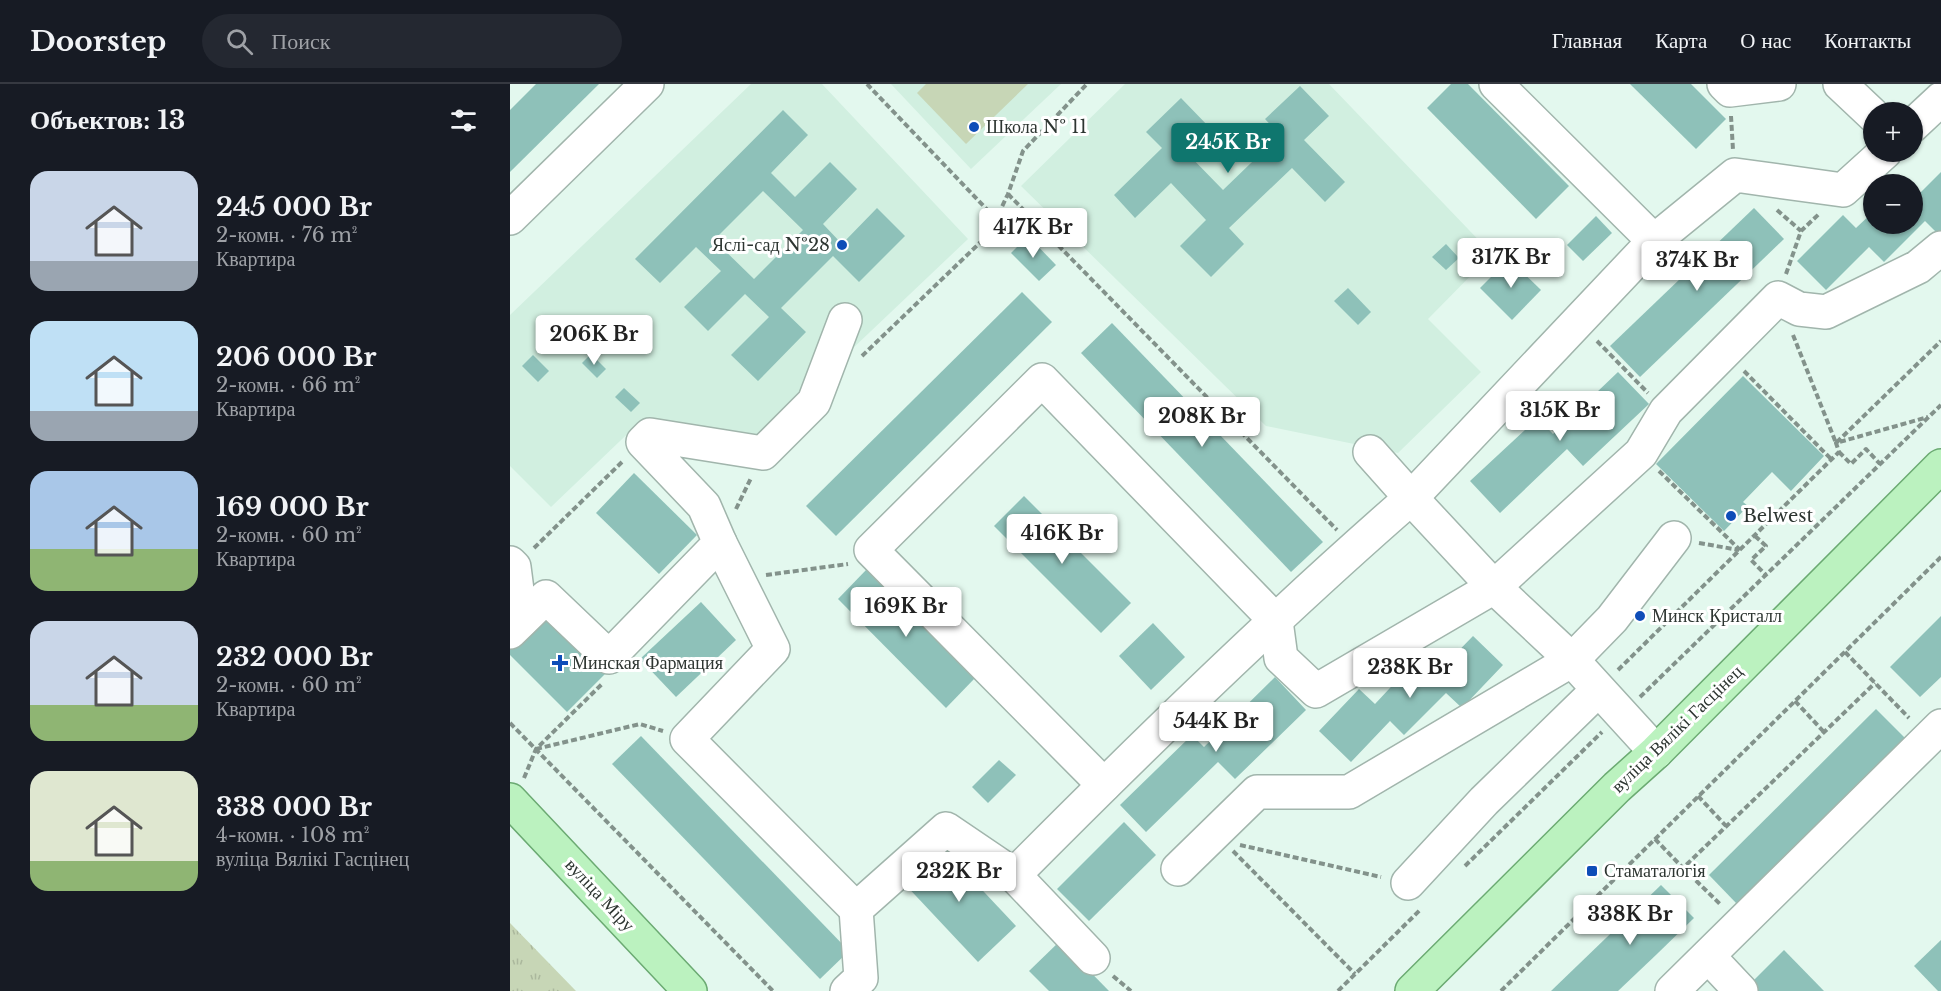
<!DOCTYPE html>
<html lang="ru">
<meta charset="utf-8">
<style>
:root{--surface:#171b24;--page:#242831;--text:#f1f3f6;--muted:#9ea1a6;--line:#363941;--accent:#0f766e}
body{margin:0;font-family:"Libre Baskerville",serif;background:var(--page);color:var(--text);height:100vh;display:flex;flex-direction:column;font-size:22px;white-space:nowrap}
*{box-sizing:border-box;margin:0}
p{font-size:20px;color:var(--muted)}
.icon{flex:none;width:33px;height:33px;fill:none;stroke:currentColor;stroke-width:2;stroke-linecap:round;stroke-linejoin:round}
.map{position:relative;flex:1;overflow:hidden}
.panel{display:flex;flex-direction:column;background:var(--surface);width:510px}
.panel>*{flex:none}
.buttons{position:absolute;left:1353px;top:18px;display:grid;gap:12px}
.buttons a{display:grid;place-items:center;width:60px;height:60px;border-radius:50%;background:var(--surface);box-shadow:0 2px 4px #0004;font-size:30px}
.price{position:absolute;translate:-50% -51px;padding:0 14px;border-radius:6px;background:#fff;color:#222;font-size:20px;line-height:39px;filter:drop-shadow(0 2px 3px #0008)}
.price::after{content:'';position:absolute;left:50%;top:36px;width:18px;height:14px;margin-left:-9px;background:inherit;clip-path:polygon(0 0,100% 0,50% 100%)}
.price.on{background:var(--accent);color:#fff}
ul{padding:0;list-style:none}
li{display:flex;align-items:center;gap:18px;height:150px;padding:0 30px}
li span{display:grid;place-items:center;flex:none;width:168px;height:120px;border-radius:18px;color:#555}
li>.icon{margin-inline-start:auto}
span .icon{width:72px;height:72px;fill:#fffc;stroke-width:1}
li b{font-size:26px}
h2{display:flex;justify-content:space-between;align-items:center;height:72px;padding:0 30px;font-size:26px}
header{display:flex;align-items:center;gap:36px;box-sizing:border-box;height:84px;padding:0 30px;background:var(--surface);border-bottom:2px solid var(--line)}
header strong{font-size:28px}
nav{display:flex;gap:33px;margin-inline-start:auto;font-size:21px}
.search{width:420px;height:54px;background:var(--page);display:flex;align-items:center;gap:15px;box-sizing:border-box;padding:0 21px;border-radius:33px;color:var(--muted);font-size:22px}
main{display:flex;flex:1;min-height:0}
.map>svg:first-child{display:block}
</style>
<header>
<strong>Doorstep</strong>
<div class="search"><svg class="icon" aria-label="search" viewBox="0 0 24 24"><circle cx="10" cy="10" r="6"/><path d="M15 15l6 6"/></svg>Поиск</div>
<nav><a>Главная</a><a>Карта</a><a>О нас</a><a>Контакты</a></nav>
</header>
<main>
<section class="panel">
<h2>Объектов: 13<svg class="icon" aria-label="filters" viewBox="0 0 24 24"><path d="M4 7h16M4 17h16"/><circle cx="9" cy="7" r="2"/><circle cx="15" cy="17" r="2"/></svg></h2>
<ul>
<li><span style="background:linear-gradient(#c9d6e8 75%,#9aa5b1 0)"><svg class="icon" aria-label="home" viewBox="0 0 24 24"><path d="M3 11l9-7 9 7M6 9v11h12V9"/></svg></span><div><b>245 000 Br</b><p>2-комн. · 76 m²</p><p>Квартира</p></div></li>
<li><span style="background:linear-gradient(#bfe0f5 75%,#9aa5b1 0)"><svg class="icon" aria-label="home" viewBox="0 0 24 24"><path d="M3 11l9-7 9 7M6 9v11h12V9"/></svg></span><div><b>206 000 Br</b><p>2-комн. · 66 m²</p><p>Квартира</p></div></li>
<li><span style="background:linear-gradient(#a9c7e8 65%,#8fb573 0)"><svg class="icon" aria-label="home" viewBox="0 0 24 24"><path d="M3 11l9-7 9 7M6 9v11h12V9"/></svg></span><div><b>169 000 Br</b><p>2-комн. · 60 m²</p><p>Квартира</p></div></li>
<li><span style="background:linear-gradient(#c9d6e8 70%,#8fb573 0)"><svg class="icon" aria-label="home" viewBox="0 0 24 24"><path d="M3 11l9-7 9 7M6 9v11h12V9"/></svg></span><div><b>232 000 Br</b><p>2-комн. · 60 m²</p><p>Квартира</p></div></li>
<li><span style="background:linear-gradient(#dfe7d0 75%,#8fb573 0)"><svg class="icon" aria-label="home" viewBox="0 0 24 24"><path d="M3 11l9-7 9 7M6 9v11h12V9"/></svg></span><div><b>338 000 Br</b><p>4-комн. · 108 m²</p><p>вуліца Вялікі Гасцінец</p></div></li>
</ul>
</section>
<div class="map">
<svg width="1431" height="907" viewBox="0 0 1431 907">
<defs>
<pattern id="park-tufts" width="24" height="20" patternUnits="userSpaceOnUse" patternTransform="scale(1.5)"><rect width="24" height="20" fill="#c7d6b6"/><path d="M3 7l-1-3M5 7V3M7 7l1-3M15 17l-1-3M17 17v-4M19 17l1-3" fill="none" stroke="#abb89d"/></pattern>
</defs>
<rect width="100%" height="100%" fill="#e3f8ee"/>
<!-- built -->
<g fill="#d1efe0">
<polygon points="241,0 312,0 458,155 244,358 133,335 41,423 0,382 0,231"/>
<polygon points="381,0 551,0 461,85"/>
<polygon points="615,0 819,0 982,170 918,235 971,288 888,369 756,342 511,102"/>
</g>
<!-- park -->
<polygon fill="url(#park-tufts)" points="0,839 66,907 0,907"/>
<!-- pitch -->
<polygon fill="#c7d6b6" points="416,0 518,0 456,60 407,9"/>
<!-- building -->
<g fill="#8ec1b9" fill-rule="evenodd">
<polygon points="26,0 89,0 0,88 0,26"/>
<polygon points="941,0 958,0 1059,102 1026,135 917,24"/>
<polygon points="1120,0 1181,0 1216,35 1186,65"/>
<polygon points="790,2 819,32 794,56 835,98 815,118 782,84 719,144 734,160 701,193 670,162 696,136 661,99 625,134 604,111 652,64 636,48 671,14 701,45 677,69 713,106 770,51 755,35"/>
<path d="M273 26 298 51 261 89 285 113 320 78 347 105 313 140 332 160 367 124 395 152 349 198 323 172 271 224 296 248 248 297 221 271 259 233 235 210 198 247 174 223 211 187 186 163 150 199 125 175ZM253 107 293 146 244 195 204 156Z"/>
<polygon points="1431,88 1431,153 1415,137 1374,178 1359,163 1316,206 1287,177 1333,131 1346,144 1364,127 1364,140 1402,140 1402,117"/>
<polygon points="1244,124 1274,155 1130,293 1100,262"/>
<polygon points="1086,132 1102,149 1073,177 1057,161"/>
<polygon points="518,152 546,181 529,197 501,169"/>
<polygon points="936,160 949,174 936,186 922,173"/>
<polygon points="999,175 1031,206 1002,236 970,204"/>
<polygon points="838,204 861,228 848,241 824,217"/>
<polygon points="512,208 542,238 326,452 296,422"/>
<polygon points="602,239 813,458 781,488 571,269"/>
<polygon points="81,270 96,285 87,294 72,279"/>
<polygon points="23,271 39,287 28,298 12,282"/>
<polygon points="1108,288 1139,320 1073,382 1057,365 990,429 960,397 1028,334 1043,350"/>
<polygon points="1233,292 1314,372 1281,407 1262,388 1233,418 1238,422 1214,447 1146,380"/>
<polygon points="114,304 130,319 121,328 105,313"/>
<polygon points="124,389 187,451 149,490 86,429"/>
<polygon points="514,412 621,519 591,549 484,442"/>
<polygon points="357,485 465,594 436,624 328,515"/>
<polygon points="191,518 226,556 166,613 130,575"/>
<polygon points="38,525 99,586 57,628 0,571 0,564"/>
<polygon points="1431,532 1431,593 1410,613 1380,583"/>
<polygon points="643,539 675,573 641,606 609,572"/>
<polygon points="963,552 993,581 952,624 936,609 894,651 880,637 841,678 809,647 849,605 865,620 907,575 924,592"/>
<polygon points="765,593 796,626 725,695 708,678 636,748 610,721 682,651 694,663"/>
<polygon points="1366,625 1395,654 1227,820 1199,791"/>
<polygon points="131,652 339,867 310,895 102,680"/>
<polygon points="489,676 506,691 478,719 462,703"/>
<polygon points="614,738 646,771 579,837 547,805"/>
<polygon points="429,760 506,842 468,878 391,796"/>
<polygon points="1151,801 1184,834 1147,870 1108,907 1041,907"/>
<polygon points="1431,856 1431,907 1428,907 1404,882"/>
<polygon points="550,857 599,907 539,907 519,887"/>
<polygon points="1274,866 1314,907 1247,907 1240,900"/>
</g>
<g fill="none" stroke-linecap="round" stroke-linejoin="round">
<defs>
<g id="minor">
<polyline points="986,0 1144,157"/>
<polyline points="1214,0 1220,6 1269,0"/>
<polyline points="1330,0 1364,32"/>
<polyline points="1402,42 1431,15"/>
<polyline points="0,134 137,0"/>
<polyline points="860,368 901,414 1144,157 1225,91 1333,106 1375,68"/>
<polyline points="210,459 263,565 177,655 346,825"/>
<polyline points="0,479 4,483 11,537"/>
<polyline points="0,548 36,513 99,573 210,459 194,422 133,358 140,351 253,369 304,318 335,236"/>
<polyline points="594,701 361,466 532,296 766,537 771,574 806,607 984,503 1131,369 1156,327 1268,214 1289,225 1316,228 1408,183 1431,164"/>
<polyline points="668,785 747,708 839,708 1062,576 1102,535 1164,454"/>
<path d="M504 791C632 662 763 534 901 414L984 503 1062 576 1146 668"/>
<polyline points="898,799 974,717 1088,606"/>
<polyline points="1198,872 1231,907"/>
<polyline points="337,907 351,894 346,825 436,745 504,791 583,874"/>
<polyline points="1162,907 1431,642"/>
</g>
<g id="major">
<polyline points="0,716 180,907"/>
<polyline points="902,907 1107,703 1146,668 1431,382"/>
</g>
</defs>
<!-- minor casing -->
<use href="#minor" stroke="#a1b5ac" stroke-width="36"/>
<!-- major casing -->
<use href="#major" stroke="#6baa72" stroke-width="36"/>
<!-- path -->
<g stroke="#83928b" stroke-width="4" stroke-dasharray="6 3" stroke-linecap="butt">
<polyline points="357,0 486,135"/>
<polyline points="1221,32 1223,66"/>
<polyline points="498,110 827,446"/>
<polyline points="1267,126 1291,147"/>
<polyline points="1276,190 1291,147 1309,130"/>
<polyline points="1283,251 1326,359 1431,257"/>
<polyline points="1087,257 1138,309"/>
<polyline points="352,272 479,150 498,110 513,67 577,0"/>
<polyline points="1234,287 1322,376"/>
<polyline points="1329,368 1341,380 1356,365 1370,380"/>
<polyline points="1149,387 1230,466"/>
<polyline points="226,425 241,394"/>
<polyline points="1245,452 1256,462 1241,476 1256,491"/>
<polyline points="1189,459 1229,466"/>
<polyline points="24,464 113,377"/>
<polyline points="256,491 338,480"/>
<polyline points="1335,568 1399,634"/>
<polyline points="1108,586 1329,368 1326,359 1418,333"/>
<polyline points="1130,613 1431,321"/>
<polyline points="1285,617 1313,647"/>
<polyline points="0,639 263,907"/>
<polyline points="26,665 130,640 153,647"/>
<polyline points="14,694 26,665 92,600"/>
<polyline points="1188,712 1216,742"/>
<polyline points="1145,755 1173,784 1365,599"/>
<polyline points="730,761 871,793"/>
<polyline points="723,767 845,890"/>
<polyline points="955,782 1092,648"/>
<polyline points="1173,784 1210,820"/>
<polyline points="603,892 621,907"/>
<polyline points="828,907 911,825"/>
<polyline points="991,907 1431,473"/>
</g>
<!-- minor -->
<use href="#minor" stroke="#fff" stroke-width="33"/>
<!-- major -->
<use href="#major" stroke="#bbf2bf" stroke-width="33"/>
</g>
<!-- markers -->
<g fill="#0e4db8" stroke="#fff" stroke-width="2">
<circle cx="464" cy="43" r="6"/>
<circle cx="332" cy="161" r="6"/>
<circle cx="1221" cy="432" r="6"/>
<circle cx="1130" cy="532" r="6"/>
<path d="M47 570h6v6h6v6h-6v6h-6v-6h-6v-6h6z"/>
<rect x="1076" y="781" width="12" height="12" rx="3"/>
</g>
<g text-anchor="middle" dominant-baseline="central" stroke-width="6" stroke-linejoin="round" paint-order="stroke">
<!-- poi labels -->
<g font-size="18" fill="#2d3531" stroke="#fff" text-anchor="start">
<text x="476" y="43">Школа № 11</text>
<text x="320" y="161" text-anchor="end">Яслі-сад №28</text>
<text x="1233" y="432">Belwest</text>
<text x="1142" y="532">Минск Кристалл</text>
<text x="62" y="579">Минская Фармация</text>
<text x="1094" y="787">Стаматалогія</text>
</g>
<!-- street labels -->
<g font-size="18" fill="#2d3531" stroke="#fff">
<text transform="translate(1167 645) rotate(-44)">вуліца Вялікі Гасцінец</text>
<text transform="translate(90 811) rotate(47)">вуліца Міру</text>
</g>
</g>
</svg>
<div class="buttons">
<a>+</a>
<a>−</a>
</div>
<b class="price on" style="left:718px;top:90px">245K Br</b>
<b class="price" style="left:523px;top:175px">417K Br</b>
<b class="price" style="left:1001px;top:205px">317K Br</b>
<b class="price" style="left:1187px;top:208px">374K Br</b>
<b class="price" style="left:84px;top:282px">206K Br</b>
<b class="price" style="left:1050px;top:358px">315K Br</b>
<b class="price" style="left:692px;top:364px">208K Br</b>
<b class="price" style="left:552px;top:481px">416K Br</b>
<b class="price" style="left:396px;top:554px">169K Br</b>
<b class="price" style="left:900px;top:615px">238K Br</b>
<b class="price" style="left:706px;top:669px">544K Br</b>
<b class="price" style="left:449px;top:819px">232K Br</b>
<b class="price" style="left:1120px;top:862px">338K Br</b>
</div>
</main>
